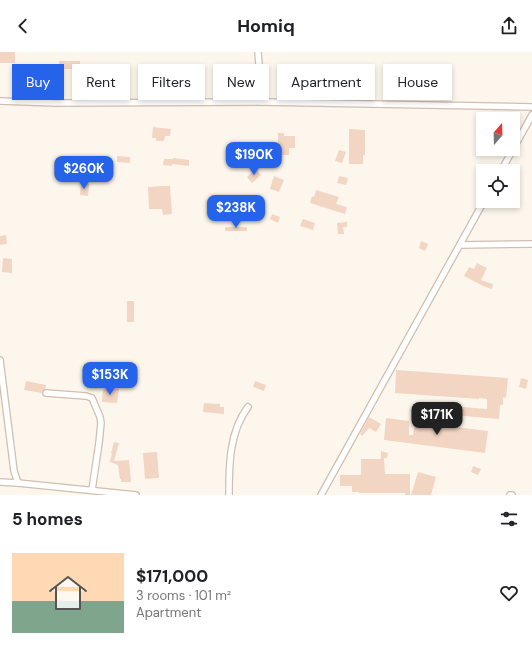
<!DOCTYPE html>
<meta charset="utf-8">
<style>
:root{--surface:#fff;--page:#f2f2f2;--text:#202124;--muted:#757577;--line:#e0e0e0;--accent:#2563eb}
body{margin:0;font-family:"DM Sans",sans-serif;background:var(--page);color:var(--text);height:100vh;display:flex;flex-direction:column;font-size:15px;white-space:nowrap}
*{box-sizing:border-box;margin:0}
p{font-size:13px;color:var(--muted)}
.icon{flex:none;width:22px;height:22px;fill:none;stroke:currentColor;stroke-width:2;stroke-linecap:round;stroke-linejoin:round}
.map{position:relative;height:443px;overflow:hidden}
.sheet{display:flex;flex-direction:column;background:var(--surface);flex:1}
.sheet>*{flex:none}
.hud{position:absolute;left:12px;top:12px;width:508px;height:36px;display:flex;gap:8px}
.needle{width:26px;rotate:20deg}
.fabs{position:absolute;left:476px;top:60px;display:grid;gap:8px}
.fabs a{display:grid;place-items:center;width:44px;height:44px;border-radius:0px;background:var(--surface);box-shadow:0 2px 6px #0003;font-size:20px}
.price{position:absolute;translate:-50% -34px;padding:0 9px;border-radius:8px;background:var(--accent);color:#fff;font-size:13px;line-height:26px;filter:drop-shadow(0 1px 2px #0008)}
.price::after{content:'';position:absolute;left:50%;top:24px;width:12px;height:9px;margin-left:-6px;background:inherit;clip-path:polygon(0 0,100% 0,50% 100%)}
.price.selected{background:#222;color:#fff}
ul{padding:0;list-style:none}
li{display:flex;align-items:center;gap:12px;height:100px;padding:0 12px}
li+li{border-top:1px solid var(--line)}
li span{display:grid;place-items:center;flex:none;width:112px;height:80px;border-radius:0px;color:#555}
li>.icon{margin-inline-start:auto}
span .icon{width:48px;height:48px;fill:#fffc;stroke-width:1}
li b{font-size:17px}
h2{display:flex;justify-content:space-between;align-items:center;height:48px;padding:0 12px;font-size:17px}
.pill{padding:0 14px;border-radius:0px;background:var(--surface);box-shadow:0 2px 6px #0003;font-size:14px;line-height:36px}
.pill.selected{background:var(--accent);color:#fff}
header{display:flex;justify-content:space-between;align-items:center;height:52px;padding:0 12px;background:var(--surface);font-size:18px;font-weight:700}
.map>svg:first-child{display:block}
</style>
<header><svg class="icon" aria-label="back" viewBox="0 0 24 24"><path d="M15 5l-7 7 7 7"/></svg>Homiq<svg class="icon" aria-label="share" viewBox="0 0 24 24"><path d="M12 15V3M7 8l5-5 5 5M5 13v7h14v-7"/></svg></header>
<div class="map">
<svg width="532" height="443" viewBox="0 0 532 443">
<rect width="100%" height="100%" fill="#fdf6ec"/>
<!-- building -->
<g fill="#f3d5c3">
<rect x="0" y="0" width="15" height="11"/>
<rect x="59" y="9" width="21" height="8"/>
<polygon points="435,13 450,13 450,25 442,25 442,20 435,21"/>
<polygon points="153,75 171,77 170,84 165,84 164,89 156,89 156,86 152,86"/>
<polygon points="349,77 365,78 365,103 363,103 363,112 349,112"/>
<polygon points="278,81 284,81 284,84 295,84 295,96 289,96 289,103 278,103"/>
<polygon points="339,98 346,100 342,111 335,109"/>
<polygon points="117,104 130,105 130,111 117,110"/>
<polygon points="173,106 189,108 189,114 172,112 172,114 163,113 164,107 173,107"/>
<polygon points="256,117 261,123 252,131 247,125"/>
<polygon points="274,124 284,128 279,140 270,137"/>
<polygon points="339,124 348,126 346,133 337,131"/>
<polygon points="81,131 89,132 88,144 80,143"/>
<polygon points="161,134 170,134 172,162 163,163 162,157 149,157 148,135"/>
<polygon points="316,138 339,145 336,152 347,155 345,162 310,151 312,144 314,145"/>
<polygon points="272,162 280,165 278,171 270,167"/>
<polygon points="303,167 315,171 313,178 300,174"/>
<polygon points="347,170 347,175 343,175 344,182 338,182 337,171"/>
<rect x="225" y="175" width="22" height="4"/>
<polygon points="6,183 7,192 0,193 0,184"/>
<polygon points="421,189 428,192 425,199 419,196"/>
<polygon points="3,206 12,207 12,221 2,220"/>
<polygon points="477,211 487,216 481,228 493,232 492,237 483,234 464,224 469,215 474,217"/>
<rect x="127" y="249" width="7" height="21"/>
<polygon points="396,318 508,326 506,346 503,345 503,353 500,353 499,367 415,360 416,351 487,357 487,347 479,346 479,347 395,341"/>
<polygon points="521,326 528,328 526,337 519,335"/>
<polygon points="26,329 46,333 45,337 43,338 42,341 24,338"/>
<polygon points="255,329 266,333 264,339 253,335"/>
<polygon points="110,336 119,337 117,351 102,350 103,337 109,338"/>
<polygon points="204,351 220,352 220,355 224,355 224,362 203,360"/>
<polygon points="369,365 381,372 376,380 369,376 362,384 360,382"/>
<polygon points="386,366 409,369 409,383 413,383 415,370 488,379 485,401 384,388"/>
<polygon points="114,390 119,391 114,409 129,408 131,430 121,430 121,427 120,427 118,413 108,409 110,409 112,402 111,401"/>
<polygon points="381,399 388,401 387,406 384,406 385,422 410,422 410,443 405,443 405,441 359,441 359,440 352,440 352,434 340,434 340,423 361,423 361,407 381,407"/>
<polygon points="157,400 159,426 145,427 143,401"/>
<polygon points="473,414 481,417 478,423 471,420"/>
<polygon points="418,420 436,425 431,443 411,443"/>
</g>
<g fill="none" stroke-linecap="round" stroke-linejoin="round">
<defs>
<g id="minor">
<polyline points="258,0 262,50"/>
<polyline points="0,49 56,51 262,50 532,55"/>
<polyline points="501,119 532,63"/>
<polyline points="460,193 532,192"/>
<polyline points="0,308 14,419 18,431"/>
<polyline points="46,341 86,344 92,346 100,365 101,371 99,391 92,438"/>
<polyline points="0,430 18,431 136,443"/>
<path d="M229 443C229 414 229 380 248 355"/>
<polyline points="321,443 484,149"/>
<polyline points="510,443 512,443"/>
</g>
</defs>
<!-- minor casing -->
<use href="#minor" stroke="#d1beb0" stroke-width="8"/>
<!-- minor -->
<use href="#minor" stroke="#fff" stroke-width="5.5"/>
</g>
</svg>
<div class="fabs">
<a><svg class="needle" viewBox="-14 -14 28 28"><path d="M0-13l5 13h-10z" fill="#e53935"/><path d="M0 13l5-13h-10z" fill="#757577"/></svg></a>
<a><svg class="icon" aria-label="locate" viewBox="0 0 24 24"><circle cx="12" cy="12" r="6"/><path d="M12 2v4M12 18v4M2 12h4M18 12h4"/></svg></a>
</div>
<b class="price" style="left:254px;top:124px">$190K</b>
<b class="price" style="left:84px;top:138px">$260K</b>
<b class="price" style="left:236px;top:177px">$238K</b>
<b class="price" style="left:110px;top:344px">$153K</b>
<b class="price selected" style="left:437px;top:384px">$171K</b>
<div class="hud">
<a class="pill selected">Buy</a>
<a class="pill">Rent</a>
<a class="pill">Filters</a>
<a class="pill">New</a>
<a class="pill">Apartment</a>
<a class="pill">House</a>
</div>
</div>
<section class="sheet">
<h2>5 homes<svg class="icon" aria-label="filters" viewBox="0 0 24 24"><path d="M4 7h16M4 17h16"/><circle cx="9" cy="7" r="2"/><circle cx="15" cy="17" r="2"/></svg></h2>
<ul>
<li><span style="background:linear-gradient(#ffd9b3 60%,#7fa58c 0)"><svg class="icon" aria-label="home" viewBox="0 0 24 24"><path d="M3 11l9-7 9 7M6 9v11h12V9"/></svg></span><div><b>$171,000</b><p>3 rooms · 101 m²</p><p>Apartment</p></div><svg class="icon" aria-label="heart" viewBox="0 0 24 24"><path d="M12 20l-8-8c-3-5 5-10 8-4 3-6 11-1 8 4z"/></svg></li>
</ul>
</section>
